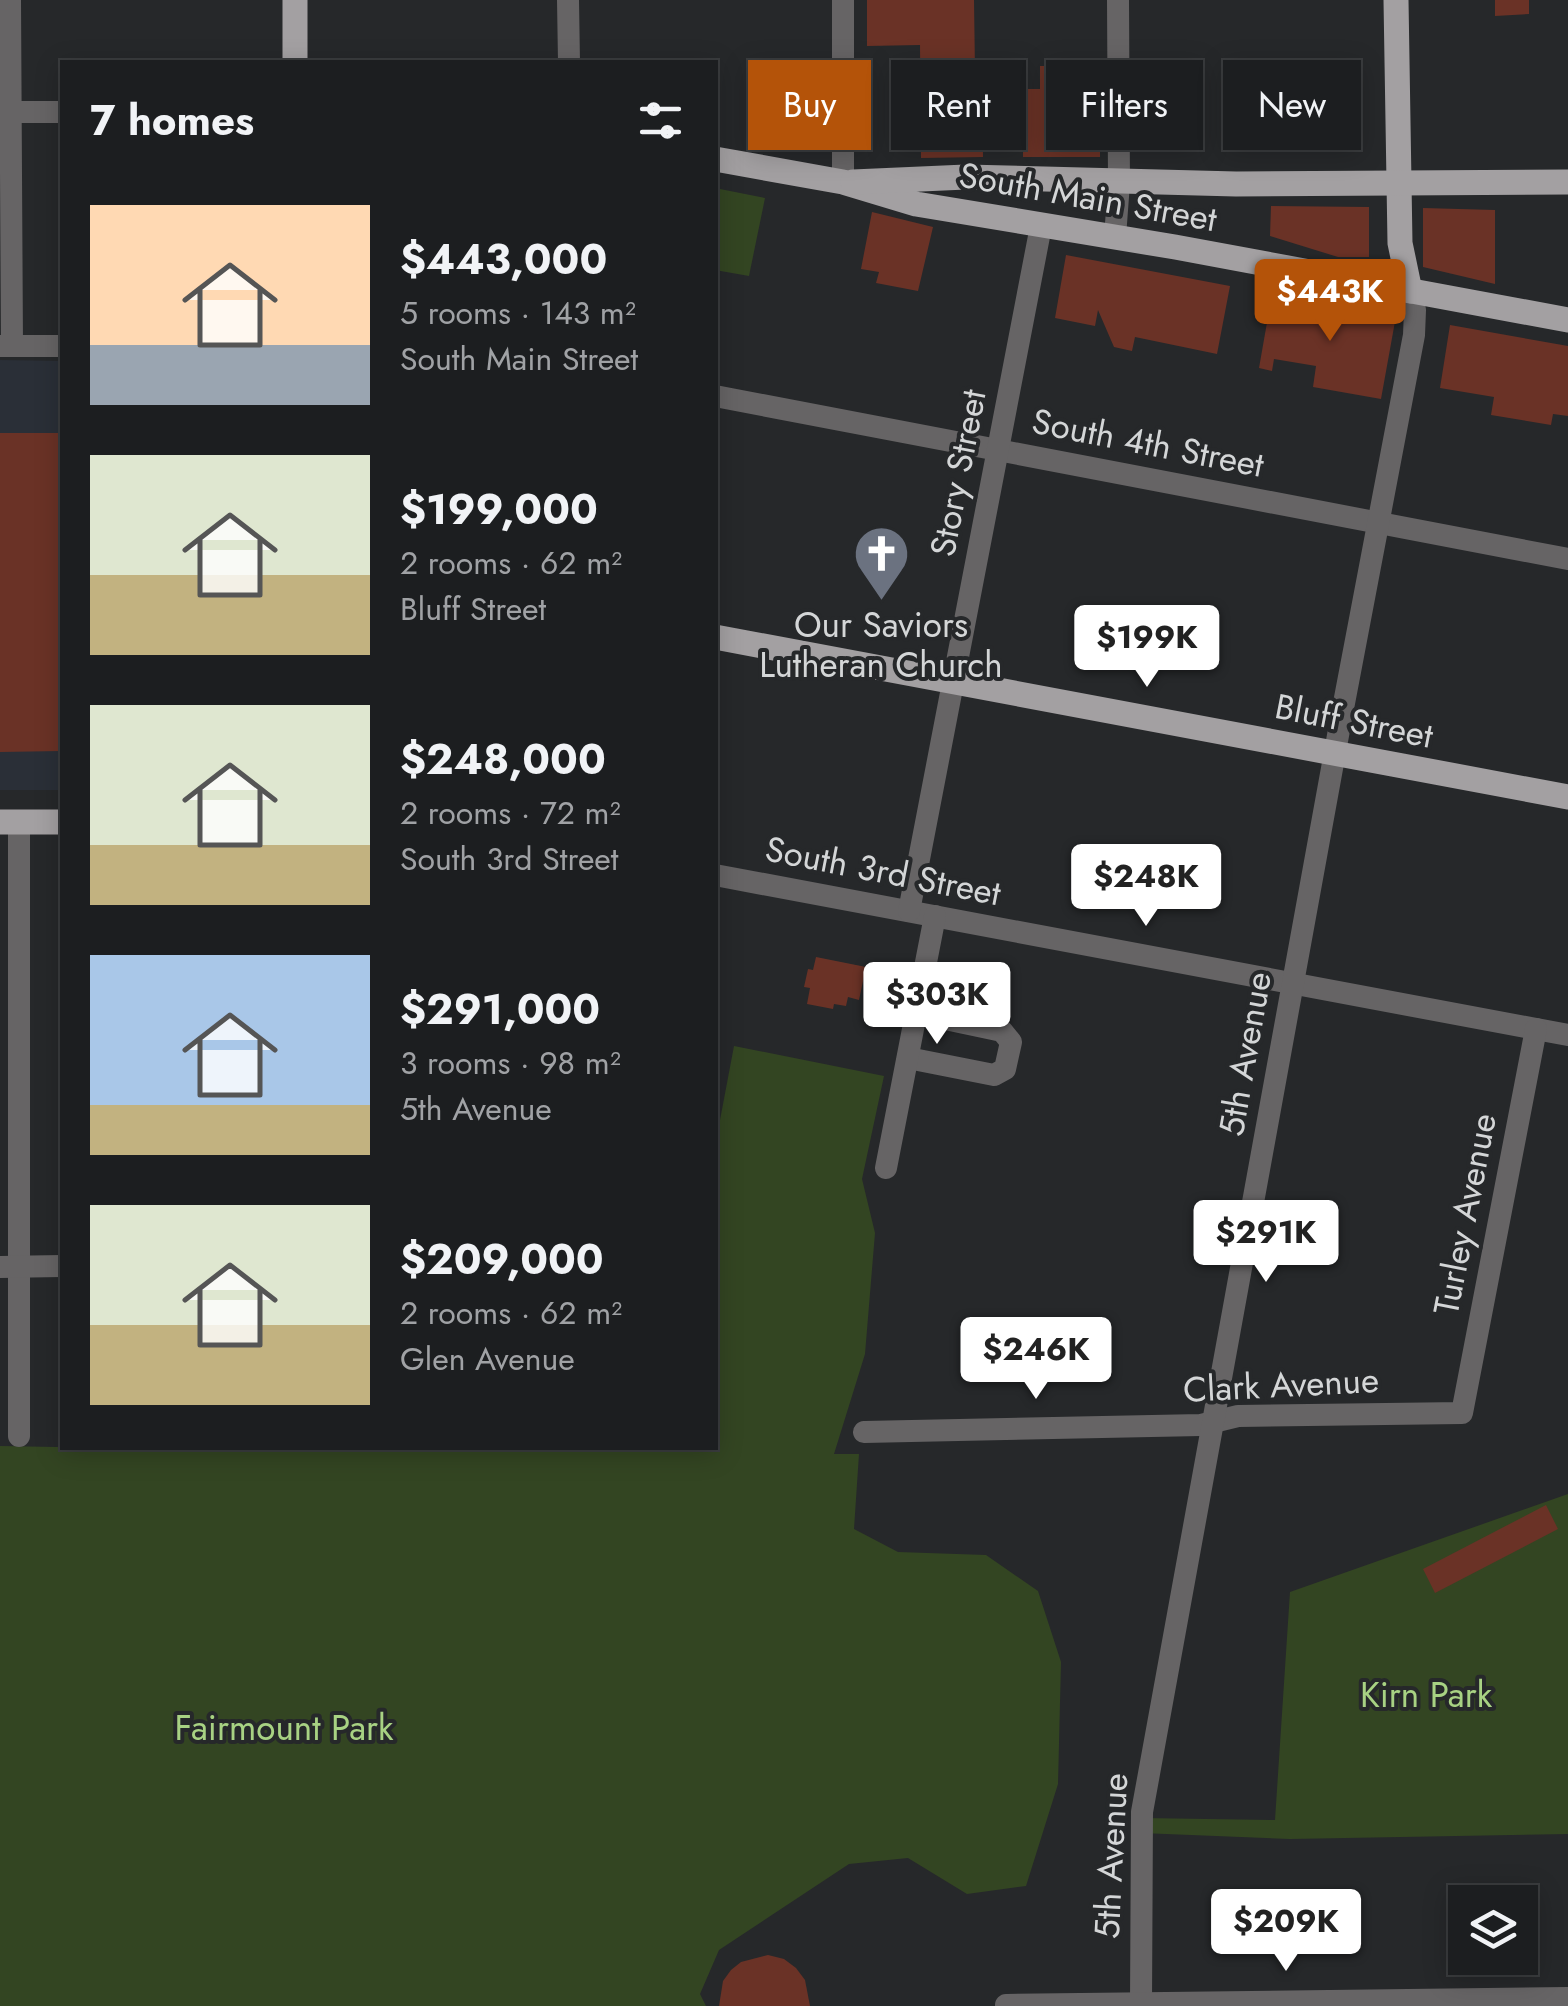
<!DOCTYPE html>
<meta charset="utf-8">
<style>
:root{--surface:#1c1e20;--page:#252729;--text:#f1f3f6;--muted:#a0a2a5;--line:#3a3c3e;--accent:#b45309}
body{margin:0;font-family:Jost,sans-serif;background:var(--page);color:var(--text);height:100vh;display:flex;flex-direction:column;font-size:38px;white-space:nowrap}
*{box-sizing:border-box;margin:0}
p{font-size:32px;color:var(--muted)}
.icon{flex:none;width:55px;height:55px;fill:none;stroke:currentColor;stroke-width:2;stroke-linecap:round;stroke-linejoin:round}
.map{position:relative;flex:1;overflow:hidden}
.drawer{position:absolute;left:60px;top:60px;width:658px;height:1390px;display:flex;flex-direction:column;background:var(--surface);border-radius:0px;box-shadow:0 5px 25px #0003,0 0 0 2px var(--line)}
.drawer>*{flex:none}
.banner{position:absolute;left:748px;top:60px;width:670px;height:90px;display:flex;gap:20px}
.controls{position:absolute;left:1448px;top:1885px;display:grid;gap:20px}
.controls a{display:grid;place-items:center;width:90px;height:90px;border-radius:0px;background:var(--surface);box-shadow:0 5px 25px #0003,0 0 0 2px var(--line);font-size:50px}
.price{position:absolute;translate:-50% -85px;padding:0 22px;border-radius:10px;background:#fff;color:#222;font-size:32px;line-height:65px;filter:drop-shadow(0 2px 5px #0008)}
.price::after{content:'';position:absolute;left:50%;top:60px;width:30px;height:22px;margin-left:-15px;background:inherit;clip-path:polygon(0 0,100% 0,50% 100%)}
.price.selected{background:var(--accent);color:#fff}
ul{padding:0;list-style:none}
li{display:flex;align-items:center;gap:30px;height:250px;padding:0 30px}
li span{display:grid;place-items:center;flex:none;width:280px;height:200px;border-radius:0px;color:#555}
li>.icon{margin-inline-start:auto}
span .icon{width:120px;height:120px;fill:#fffc;stroke-width:1}
li b{font-size:42px}
h2{display:flex;justify-content:space-between;align-items:center;height:120px;padding:0 30px;font-size:42px}
.pill{padding:0 35px;border-radius:0px;background:var(--surface);box-shadow:0 5px 25px #0003,0 0 0 2px var(--line);font-size:35px;line-height:90px}
.pill.selected{background:var(--accent);color:#fff}
.map>svg:first-child{display:block}
</style>
<div class="map">
<svg width="1568" height="2006" viewBox="0 0 1568 2006">
<rect width="100%" height="100%" fill="#26282a"/>
<!-- built -->
<polygon fill="#2a2f37" points="0,360 62,361 62,790 0,790"/>
<!-- green -->
<g fill="#334522">
<polygon points="715,188 765,198 749,276 715,270"/>
<polygon points="734,1046 884,1076 862,1179 875,1233 865,1354 834,1454 859,1454 854,1529 898,1552 986,1555 1038,1591 1061,1662 1058,1784 1026,1886 967,1894 908,1858 849,1864 719,1950 700,1994 706,2006 0,2006 0,1446 348,1452 337,1448 715,1448 715,1129 720,1120"/>
<polygon points="1568,1494 1568,1834 1290,1839 1141,1833 1142,1818 1275,1820 1290,1592"/>
</g>
<!-- building -->
<g fill="#6a3226">
<polygon points="867,0 974,0 975,71 982,71 983,157 921,158 920,45 867,46"/>
<polygon points="1495,0 1529,0 1529,14 1495,16"/>
<polygon points="1040,66 1100,66 1100,157 1023,157 1023,89 1040,89"/>
<polygon points="1271,206 1369,207 1369,257 1338,257 1270,236"/>
<polygon points="1423,208 1495,210 1495,284 1423,267"/>
<polygon points="872,212 933,227 918,291 876,283 879,272 861,269"/>
<polygon points="1066,255 1230,286 1217,354 1135,337 1132,351 1114,347 1098,310 1095,326 1055,318"/>
<polygon points="1272,294 1396,316 1381,399 1313,387 1316,366 1274,359 1272,371 1259,368"/>
<polygon points="1450,325 1568,346 1568,416 1553,414 1551,425 1491,415 1494,397 1440,388"/>
<polygon points="0,433 62,433 62,751 0,752"/>
<polygon points="816,957 866,967 859,1000 848,997 846,1006 834,1004 833,1009 807,1004 810,988 804,987 808,969 813,970"/>
<polygon points="1546,1505 1558,1529 1435,1593 1423,1569"/>
<polygon points="768,1955 784,1959 796,1968 805,1980 810,2006 719,2006 723,1981 731,1970 741,1962"/>
</g>
<g fill="none" stroke-linecap="round" stroke-linejoin="round">
<!-- minor -->
<g stroke="#666465" stroke-width="22">
<polyline points="10,0 12,346"/>
<polyline points="568,0 569,62"/>
<polyline points="843,0 843,182"/>
<polyline points="0,112 62,112"/>
<polyline points="1115,237 1119,183 1118,0"/>
<polyline points="0,346 62,346"/>
<polyline points="715,396 1568,559"/>
<polyline points="19,822 19,1436"/>
<polyline points="715,875 1568,1035"/>
<polyline points="909,911 1041,226"/>
<polyline points="908,1058 994,1075 1005,1069 1011,1042 1002,1031 917,1013"/>
<polyline points="886,1168 935,916"/>
<polyline points="0,1267 62,1266"/>
<polyline points="864,1432 1201,1425 1238,1416 1462,1413 1536,1029"/>
<polyline points="1141,2002 1142,1812 1341,719 1414,335 1415,310 1410,291"/>
<polyline points="1006,2005 1568,1998"/>
</g>
<!-- major -->
<g stroke="#a3a0a2" stroke-width="25">
<polyline points="295,0 295,62"/>
<polyline points="1396,0 1400,243 1410,291"/>
<polyline points="715,159 843,182 916,204 1175,247 1568,320"/>
<polyline points="853,182 966,177 1236,184 1568,182"/>
<polyline points="715,637 1568,797"/>
<polyline points="0,822 62,822"/>
</g>
</g>
<!-- icons -->
<defs>
<symbol id="church-pin" viewBox="-11 -11 22 30"><path d="M0 17L-7.5 6A9.5 9.5 0 1 1 7.5 6Z" fill="#6b7280" stroke="#26282a"/><path d="M-1.2-6h2.4v3.5h3.3v2.4h-3.3V6h-2.4V-.1h-3.3v-2.4h3.3Z" fill="#fff"/></symbol>
</defs>
<g fill-rule="evenodd">
<use href="#church-pin" x="850" y="522" width="63" height="86"/>
</g>
<g text-anchor="middle" dominant-baseline="central" stroke-width="8" stroke-linejoin="round" paint-order="stroke">
<!-- street labels -->
<g font-size="35" fill="#d4d6d7" stroke="#26282a">
<text transform="translate(1088 197) rotate(10)">South Main Street</text>
<text transform="translate(1148 443) rotate(11)">South 4th Street</text>
<text transform="translate(958 473) rotate(-79)">Story Street</text>
<text transform="translate(1354 721) rotate(11)">Bluff Street</text>
<text transform="translate(883 871) rotate(11)">South 3rd Street</text>
<text transform="translate(1245 1054) rotate(-80)">5th Avenue</text>
<text transform="translate(1465 1214) rotate(-79)">Turley Avenue</text>
<text transform="translate(1281 1385) rotate(-3)">Clark Avenue</text>
<text transform="translate(1111 1856) rotate(-87)">5th Avenue</text>
</g>
<!-- poi labels -->
<g font-size="35" fill="#d4d6d7" stroke="#26282a">
<text x="881" y="625">Our Saviors<tspan x="881" dy="40">Lutheran Church</tspan></text>
</g>
<!-- park labels -->
<g font-size="35" fill="#a8d283" stroke="#26282a">
<text x="1426" y="1695">Kirn Park</text>
<text x="284" y="1728">Fairmount Park</text>
</g>
</g>
</svg>
<div class="controls">
<a><svg class="icon" aria-label="layers" viewBox="0 0 24 24"><path d="M12 4l9 5-9 5-9-5zM3 14l9 5 9-5"/></svg></a>
</div>
<b class="price selected" style="left:1330px;top:344px">$443K</b>
<b class="price" style="left:1147px;top:690px">$199K</b>
<b class="price" style="left:1146px;top:929px">$248K</b>
<b class="price" style="left:937px;top:1047px">$303K</b>
<b class="price" style="left:1266px;top:1285px">$291K</b>
<b class="price" style="left:1036px;top:1402px">$246K</b>
<b class="price" style="left:1286px;top:1974px">$209K</b>
<div class="banner">
<a class="pill selected">Buy</a>
<a class="pill">Rent</a>
<a class="pill">Filters</a>
<a class="pill">New</a>
</div>
<section class="drawer">
<h2>7 homes<svg class="icon" aria-label="filters" viewBox="0 0 24 24"><path d="M4 7h16M4 17h16"/><circle cx="9" cy="7" r="2"/><circle cx="15" cy="17" r="2"/></svg></h2>
<ul>
<li><span style="background:linear-gradient(#ffd9b3 70%,#9aa5b1 0)"><svg class="icon" aria-label="home" viewBox="0 0 24 24"><path d="M3 11l9-7 9 7M6 9v11h12V9"/></svg></span><div><b>$443,000</b><p>5 rooms · 143 m²</p><p>South Main Street</p></div></li>
<li><span style="background:linear-gradient(#dfe7d0 60%,#c2b280 0)"><svg class="icon" aria-label="home" viewBox="0 0 24 24"><path d="M3 11l9-7 9 7M6 9v11h12V9"/></svg></span><div><b>$199,000</b><p>2 rooms · 62 m²</p><p>Bluff Street</p></div></li>
<li><span style="background:linear-gradient(#dfe7d0 70%,#c2b280 0)"><svg class="icon" aria-label="home" viewBox="0 0 24 24"><path d="M3 11l9-7 9 7M6 9v11h12V9"/></svg></span><div><b>$248,000</b><p>2 rooms · 72 m²</p><p>South 3rd Street</p></div></li>
<li><span style="background:linear-gradient(#a9c7e8 75%,#c2b280 0)"><svg class="icon" aria-label="home" viewBox="0 0 24 24"><path d="M3 11l9-7 9 7M6 9v11h12V9"/></svg></span><div><b>$291,000</b><p>3 rooms · 98 m²</p><p>5th Avenue</p></div></li>
<li><span style="background:linear-gradient(#dfe7d0 60%,#c2b280 0)"><svg class="icon" aria-label="home" viewBox="0 0 24 24"><path d="M3 11l9-7 9 7M6 9v11h12V9"/></svg></span><div><b>$209,000</b><p>2 rooms · 62 m²</p><p>Glen Avenue</p></div></li>
</ul>
</section>
</div>
